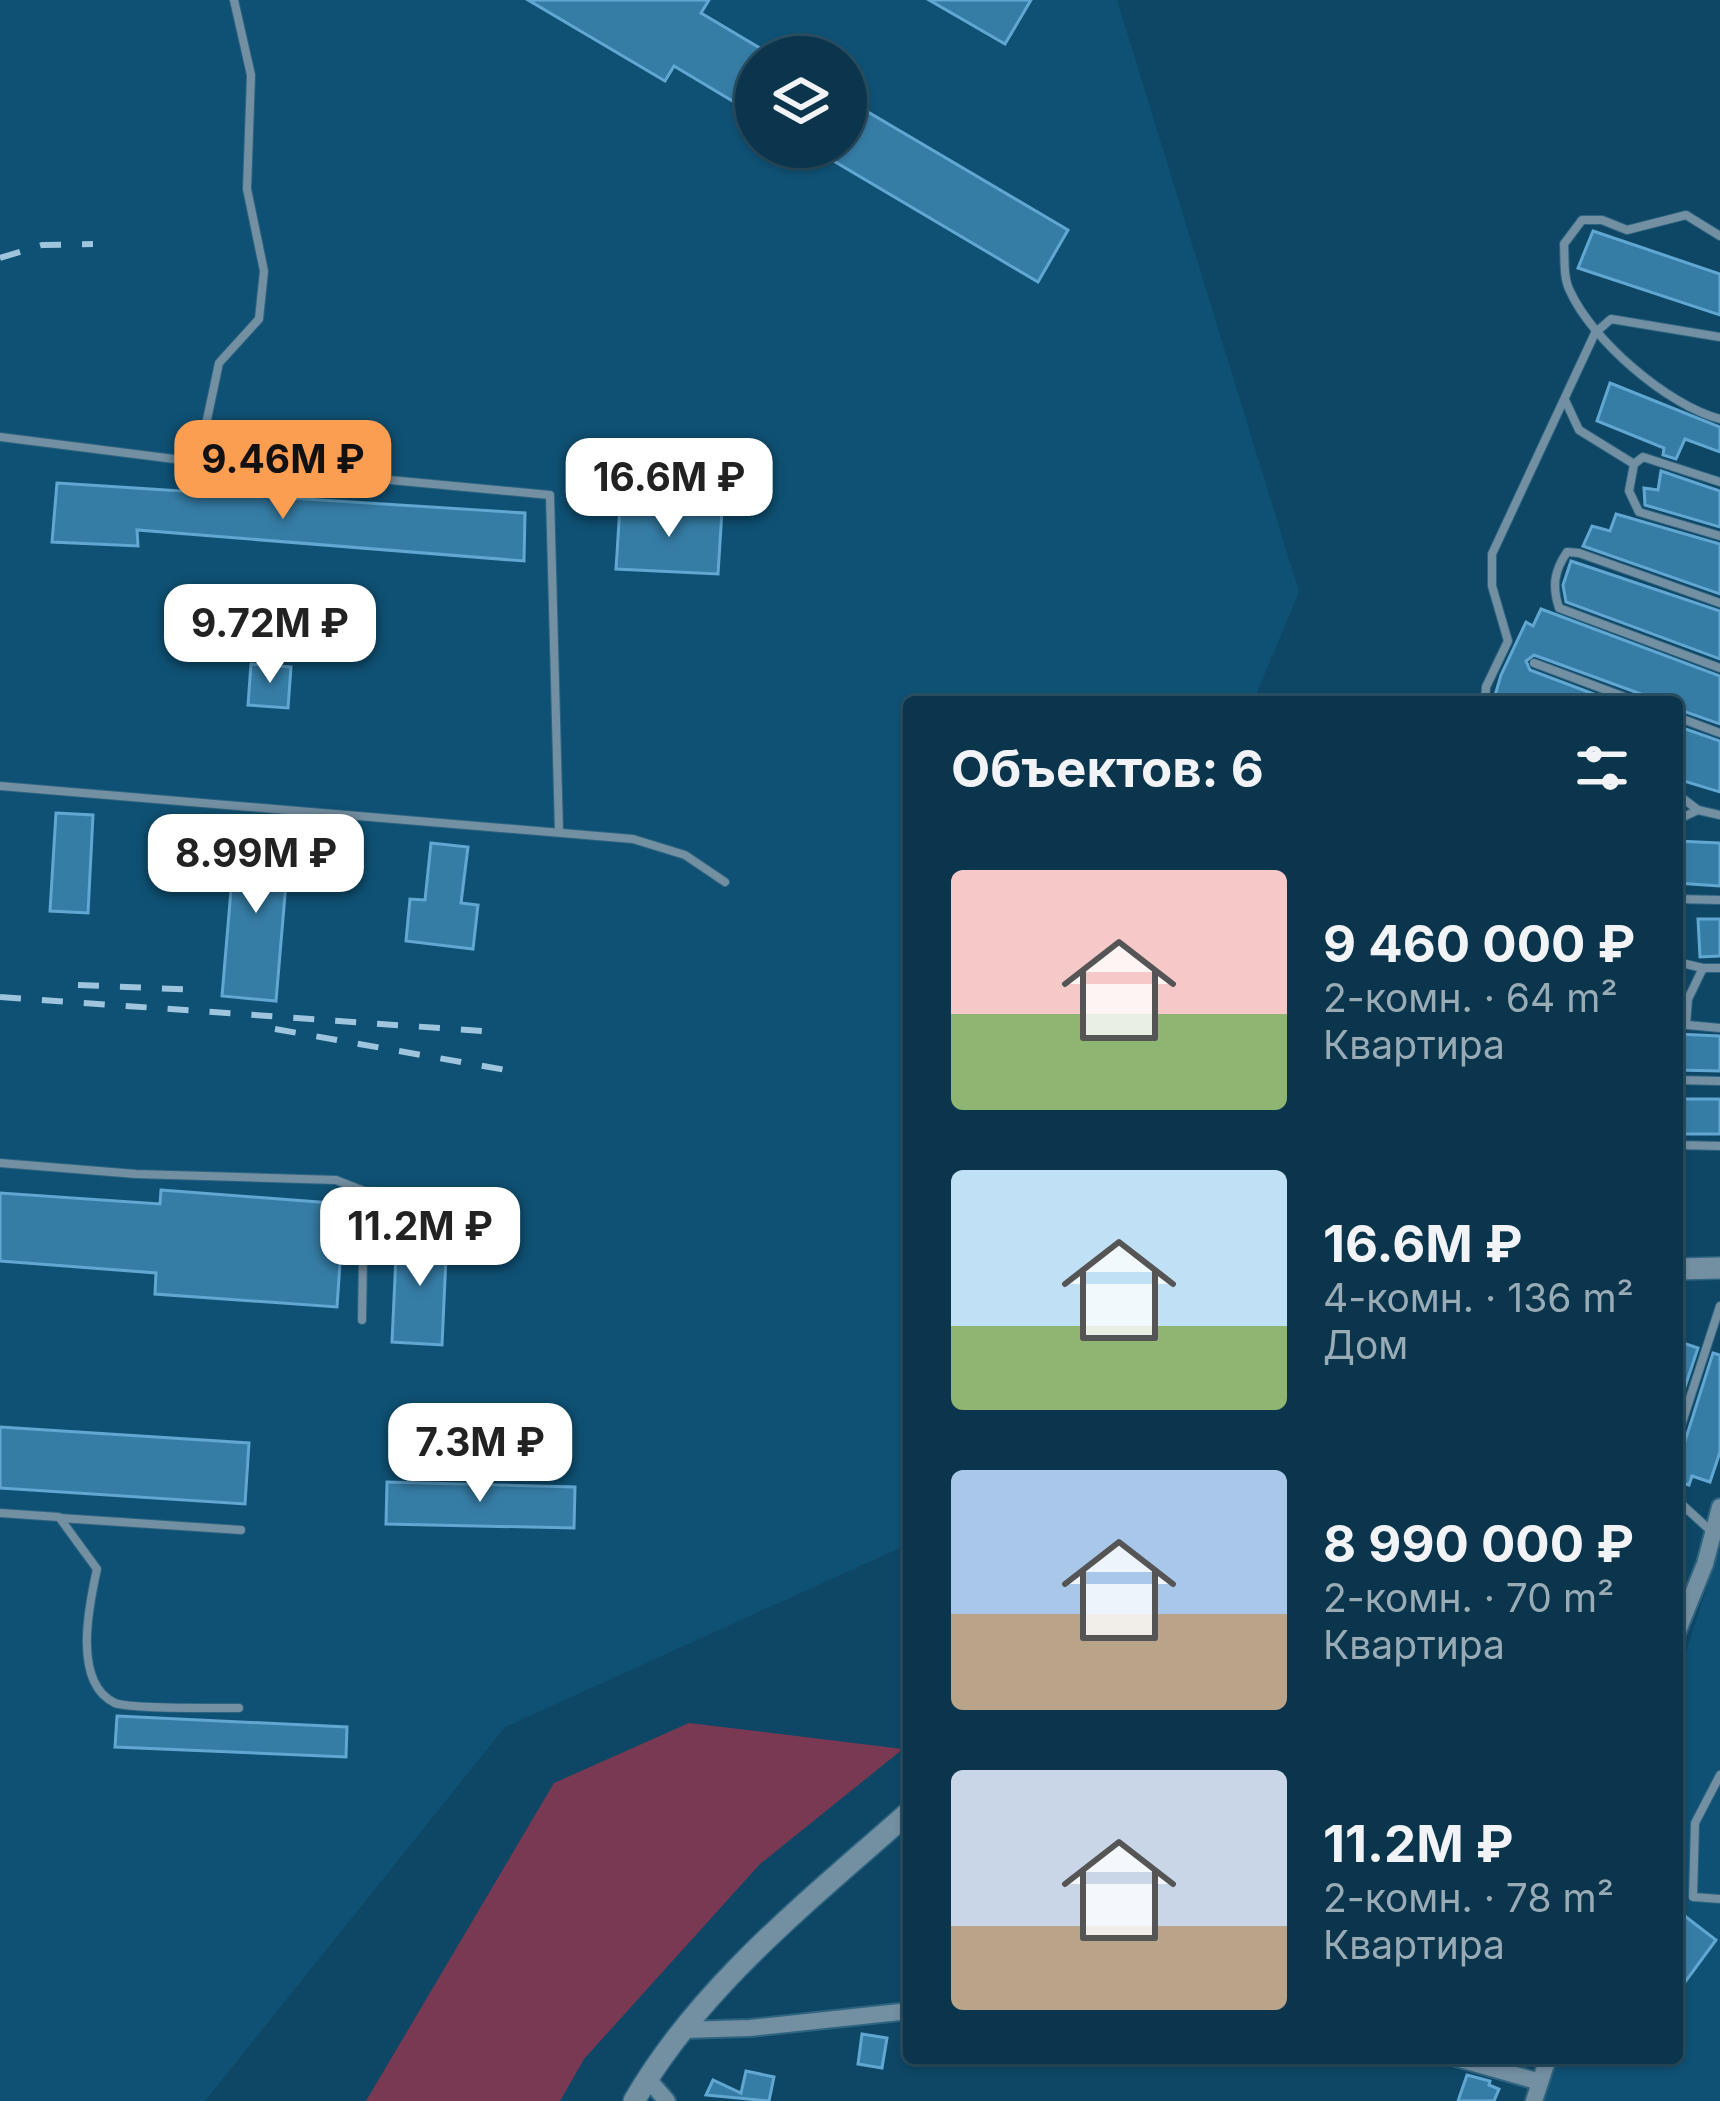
<!DOCTYPE html>
<html lang="ru">
<meta charset="utf-8">
<style>
:root{--surface:#0a354c;--page:#133d53;--text:#f1f3f6;--muted:#99abb5;--line:#2a5064;--accent:#fb9e52}
body{margin:0;font-family:Inter,sans-serif;background:var(--page);color:var(--text);height:100vh;display:flex;flex-direction:column;font-size:45px;white-space:nowrap}
*{box-sizing:border-box;margin:0}
p{font-size:39px;color:var(--muted)}
.icon{flex:none;width:66px;height:66px;fill:none;stroke:currentColor;stroke-width:2;stroke-linecap:round;stroke-linejoin:round}
.map{position:relative;flex:1;overflow:hidden}
.drawer{position:absolute;left:903px;top:696px;width:780px;height:1368px;display:flex;flex-direction:column;background:var(--surface);border-radius:12px;box-shadow:0 3px 9px #0004,0 0 0 3px var(--line)}
.drawer>*{flex:none}
.fabs{position:absolute;left:735px;top:36px;display:grid;gap:24px}
.fabs a{display:grid;place-items:center;width:132px;height:132px;border-radius:50%;background:var(--surface);box-shadow:0 3px 9px #0004,0 0 0 3px var(--line);font-size:60px}
.price{position:absolute;translate:-50% -102px;padding:0 27px;border-radius:24px;background:#fff;color:#222;font-size:39px;line-height:78px;filter:drop-shadow(0 3px 6px #0008)}
.price::after{content:'';position:absolute;left:50%;top:72px;width:36px;height:27px;margin-left:-18px;background:inherit;clip-path:polygon(0 0,100% 0,50% 100%)}
.price.on{background:var(--accent);color:#111}
ul{padding:0;list-style:none}
li{display:flex;align-items:center;gap:36px;height:300px;padding:0 48px}
li span{display:grid;place-items:center;flex:none;width:336px;height:240px;border-radius:12px;color:#555}
li>.icon{margin-inline-start:auto}
span .icon{width:144px;height:144px;fill:#fffc;stroke-width:1}
li b{font-size:51px}
h2{display:flex;justify-content:space-between;align-items:center;height:144px;padding:0 48px;font-size:51px}
.map>svg:first-child{display:block}
</style>
<div class="map">
<svg width="1720" height="2101" viewBox="0 0 1720 2101">
<rect width="100%" height="100%" fill="#0d4765"/>
<!-- built -->
<g fill="#0f5174" fill-rule="evenodd">
<path d="M0 0H1117L1299 592 1253 702H909V1529L902 1547 505 1727 205 2101H0ZM756 57H846V147H756Z"/>
<polygon points="1720,1548 1720,2101 1538,2101 1552,2058 1677,2058 1677,1679"/>
</g>
<!-- green -->
<polygon fill="#7a3952" points="689,1723 903,1749 760,1864 584,2059 560,2101 366,2101 554,1783"/>
<!-- building -->
<g fill="#367da6" stroke="#61a7d2" stroke-width="3">
<polygon points="528,0 709,0 701,13 775,57 756,57 756,115 674,66 665,81"/>
<polygon points="929,0 1031,0 1005,44"/>
<polygon points="846,99 1068,230 1038,282 810,147 846,147"/>
<polygon points="1593,231 1720,274 1720,315 1578,268"/>
<polygon points="1610,383 1720,427 1720,452 1685,439 1676,459 1663,455 1664,448 1597,421"/>
<polygon points="1661,471 1720,491 1720,527 1645,505 1644,488 1658,490"/>
<polygon points="57,483 525,513 524,561 137,530 138,546 52,542"/>
<polygon points="620,506 722,511 718,574 616,569"/>
<polygon points="1616,514 1720,544 1720,594 1583,546 1592,526 1610,531"/>
<polygon points="1571,561 1720,611 1720,659 1566,602 1563,585"/>
<polygon points="1541,609 1720,676 1720,724 1677,709 1677,702 1646,702 1641,694 1534,655 1526,661 1530,670 1615,702 1493,702 1501,675 1526,622 1533,626"/>
<polygon points="251,664 291,667 288,708 248,705"/>
<polygon points="1677,726 1720,741 1720,792 1677,779"/>
<polygon points="56,813 93,815 88,913 50,911"/>
<polygon points="236,831 290,836 276,1001 222,996"/>
<polygon points="1677,841 1720,843 1720,886 1677,883"/>
<polygon points="431,843 468,847 461,903 478,905 473,949 406,941 410,899 425,900"/>
<polygon points="1698,919 1720,919 1720,956 1700,957"/>
<polygon points="1677,1034 1720,1036 1720,1071 1677,1070"/>
<rect x="1677" y="1099" width="43" height="35"/>
<polygon points="161,1190 344,1204 337,1307 155,1294 156,1273 0,1261 0,1193 160,1204"/>
<polygon points="397,1234 447,1236 442,1345 392,1342"/>
<polygon points="1677,1341 1698,1348 1677,1411"/>
<polygon points="1713,1353 1720,1355 1720,1452 1710,1482 1692,1476 1689,1485 1677,1481 1683,1450 1677,1446 1685,1441"/>
<polygon points="0,1427 249,1443 245,1504 0,1488"/>
<polygon points="387,1482 575,1487 574,1528 386,1524"/>
<polygon points="117,1716 347,1727 346,1757 115,1747"/>
<polygon points="1677,1910 1716,1940 1677,1993"/>
<polygon points="862,2034 887,2038 882,2068 858,2064"/>
<polygon points="746,2071 774,2077 769,2101 706,2095 713,2080 741,2093"/>
<polygon points="1467,2075 1490,2081 1489,2085 1499,2089 1494,2101 1458,2101"/>
</g>
<g fill="none" stroke-linecap="round" stroke-linejoin="round">
<defs>
<g id="service">
<path d="M1720 236 1686 215 1627 230 1602 220H1582L1564 244C1565 259 1563 278 1570 291 1592 340 1667 405 1720 419"/>
<polyline points="1565,400 1579,430 1634,464"/>
<polyline points="0,437 198,462 550,495 559,832"/>
<polyline points="198,462 219,363 259,319 264,271 247,189 251,75 234,0"/>
<polyline points="1720,482 1643,457 1634,464 1629,491 1639,512 1720,536"/>
<path d="M1720 603 1579 553 1567 552C1554 571 1552 586 1559 608L1720 668"/>
<polyline points="1534,663 1638,702"/>
<polyline points="1485,702 1486,687 1508,641 1492,586 1492,554 1595,333 1611,319 1720,337"/>
<polyline points="1677,717 1720,733"/>
<polyline points="0,786 633,839 685,855 725,882"/>
<polyline points="1677,794 1698,810"/>
<polyline points="1677,820 1698,810 1720,815"/>
<polyline points="1677,899 1720,900"/>
<polyline points="1677,962 1703,968"/>
<polyline points="1677,1024 1720,1028"/>
<polyline points="1686,1024 1688,999 1703,968 1720,968"/>
<polyline points="1677,1080 1720,1081"/>
<polyline points="1677,1145 1720,1146"/>
<polyline points="0,1163 136,1174 336,1180 364,1191 362,1320"/>
<polyline points="364,1191 504,1201"/>
<polyline points="1677,1438 1720,1306"/>
<polyline points="1677,1500 1711,1531"/>
<path d="M0 1513 59 1517 97 1569C89 1605 72 1683 115 1703 128 1709 218 1708 239 1708"/>
<polyline points="60,1518 241,1530"/>
<polyline points="1720,1775 1695,1823 1693,1897 1720,1899"/>
</g>
<g id="minor">
<polyline points="1677,1633 1705,1564 1720,1507"/>
<polyline points="683,2030 750,2028 909,2011"/>
<polyline points="1456,2058 1540,2082"/>
<polyline points="647,2078 667,2101"/>
<polyline points="1534,2101 1548,2058"/>
</g>
<g id="tertiary">
<polyline points="1677,1269 1720,1268"/>
<path d="M634 2101C701 1985 810 1900 909 1812"/>
</g>
</defs>
<!-- service casing -->
<use href="#service" stroke="#2e6480" stroke-width="10"/>
<!-- minor casing -->
<use href="#minor" stroke="#2e6480" stroke-width="20"/>
<!-- tertiary casing -->
<use href="#tertiary" stroke="#2e6480" stroke-width="24"/>
<!-- service -->
<use href="#service" stroke="#738fa2" stroke-width="8"/>
<!-- minor -->
<use href="#minor" stroke="#738fa2" stroke-width="16"/>
<!-- tertiary -->
<use href="#tertiary" stroke="#738fa2" stroke-width="21"/>
<!-- rail -->
<g stroke="#9ec5dd" stroke-width="6" stroke-dasharray="21 21" stroke-linecap="butt">
<polyline points="0,258 42,245 93,244"/>
<polyline points="78,985 199,990"/>
<polyline points="0,997 495,1032"/>
<polyline points="275,1029 523,1073"/>
</g>
</g>
</svg>
<div class="fabs">
<a><svg class="icon" aria-label="layers" viewBox="0 0 24 24"><path d="M12 4l9 5-9 5-9-5zM3 14l9 5 9-5"/></svg></a>
</div>
<b class="price on" style="left:283px;top:522px">9.46M ₽</b>
<b class="price" style="left:669px;top:540px">16.6M ₽</b>
<b class="price" style="left:270px;top:686px">9.72M ₽</b>
<b class="price" style="left:256px;top:916px">8.99M ₽</b>
<b class="price" style="left:420px;top:1289px">11.2M ₽</b>
<b class="price" style="left:480px;top:1505px">7.3M ₽</b>
<section class="drawer">
<h2>Объектов: 6<svg class="icon" aria-label="filters" viewBox="0 0 24 24"><path d="M4 7h16M4 17h16"/><circle cx="9" cy="7" r="2"/><circle cx="15" cy="17" r="2"/></svg></h2>
<ul>
<li><span style="background:linear-gradient(#f6c9c9 60%,#8fb573 0)"><svg class="icon" aria-label="home" viewBox="0 0 24 24"><path d="M3 11l9-7 9 7M6 9v11h12V9"/></svg></span><div><b>9 460 000 ₽</b><p>2-комн. · 64 m²</p><p>Квартира</p></div></li>
<li><span style="background:linear-gradient(#bfe0f5 65%,#8fb573 0)"><svg class="icon" aria-label="home" viewBox="0 0 24 24"><path d="M3 11l9-7 9 7M6 9v11h12V9"/></svg></span><div><b>16.6M ₽</b><p>4-комн. · 136 m²</p><p>Дом</p></div></li>
<li><span style="background:linear-gradient(#a9c7e8 60%,#b9a48a 0)"><svg class="icon" aria-label="home" viewBox="0 0 24 24"><path d="M3 11l9-7 9 7M6 9v11h12V9"/></svg></span><div><b>8 990 000 ₽</b><p>2-комн. · 70 m²</p><p>Квартира</p></div></li>
<li><span style="background:linear-gradient(#c9d6e8 65%,#b9a48a 0)"><svg class="icon" aria-label="home" viewBox="0 0 24 24"><path d="M3 11l9-7 9 7M6 9v11h12V9"/></svg></span><div><b>11.2M ₽</b><p>2-комн. · 78 m²</p><p>Квартира</p></div></li>
</ul>
</section>
</div>
